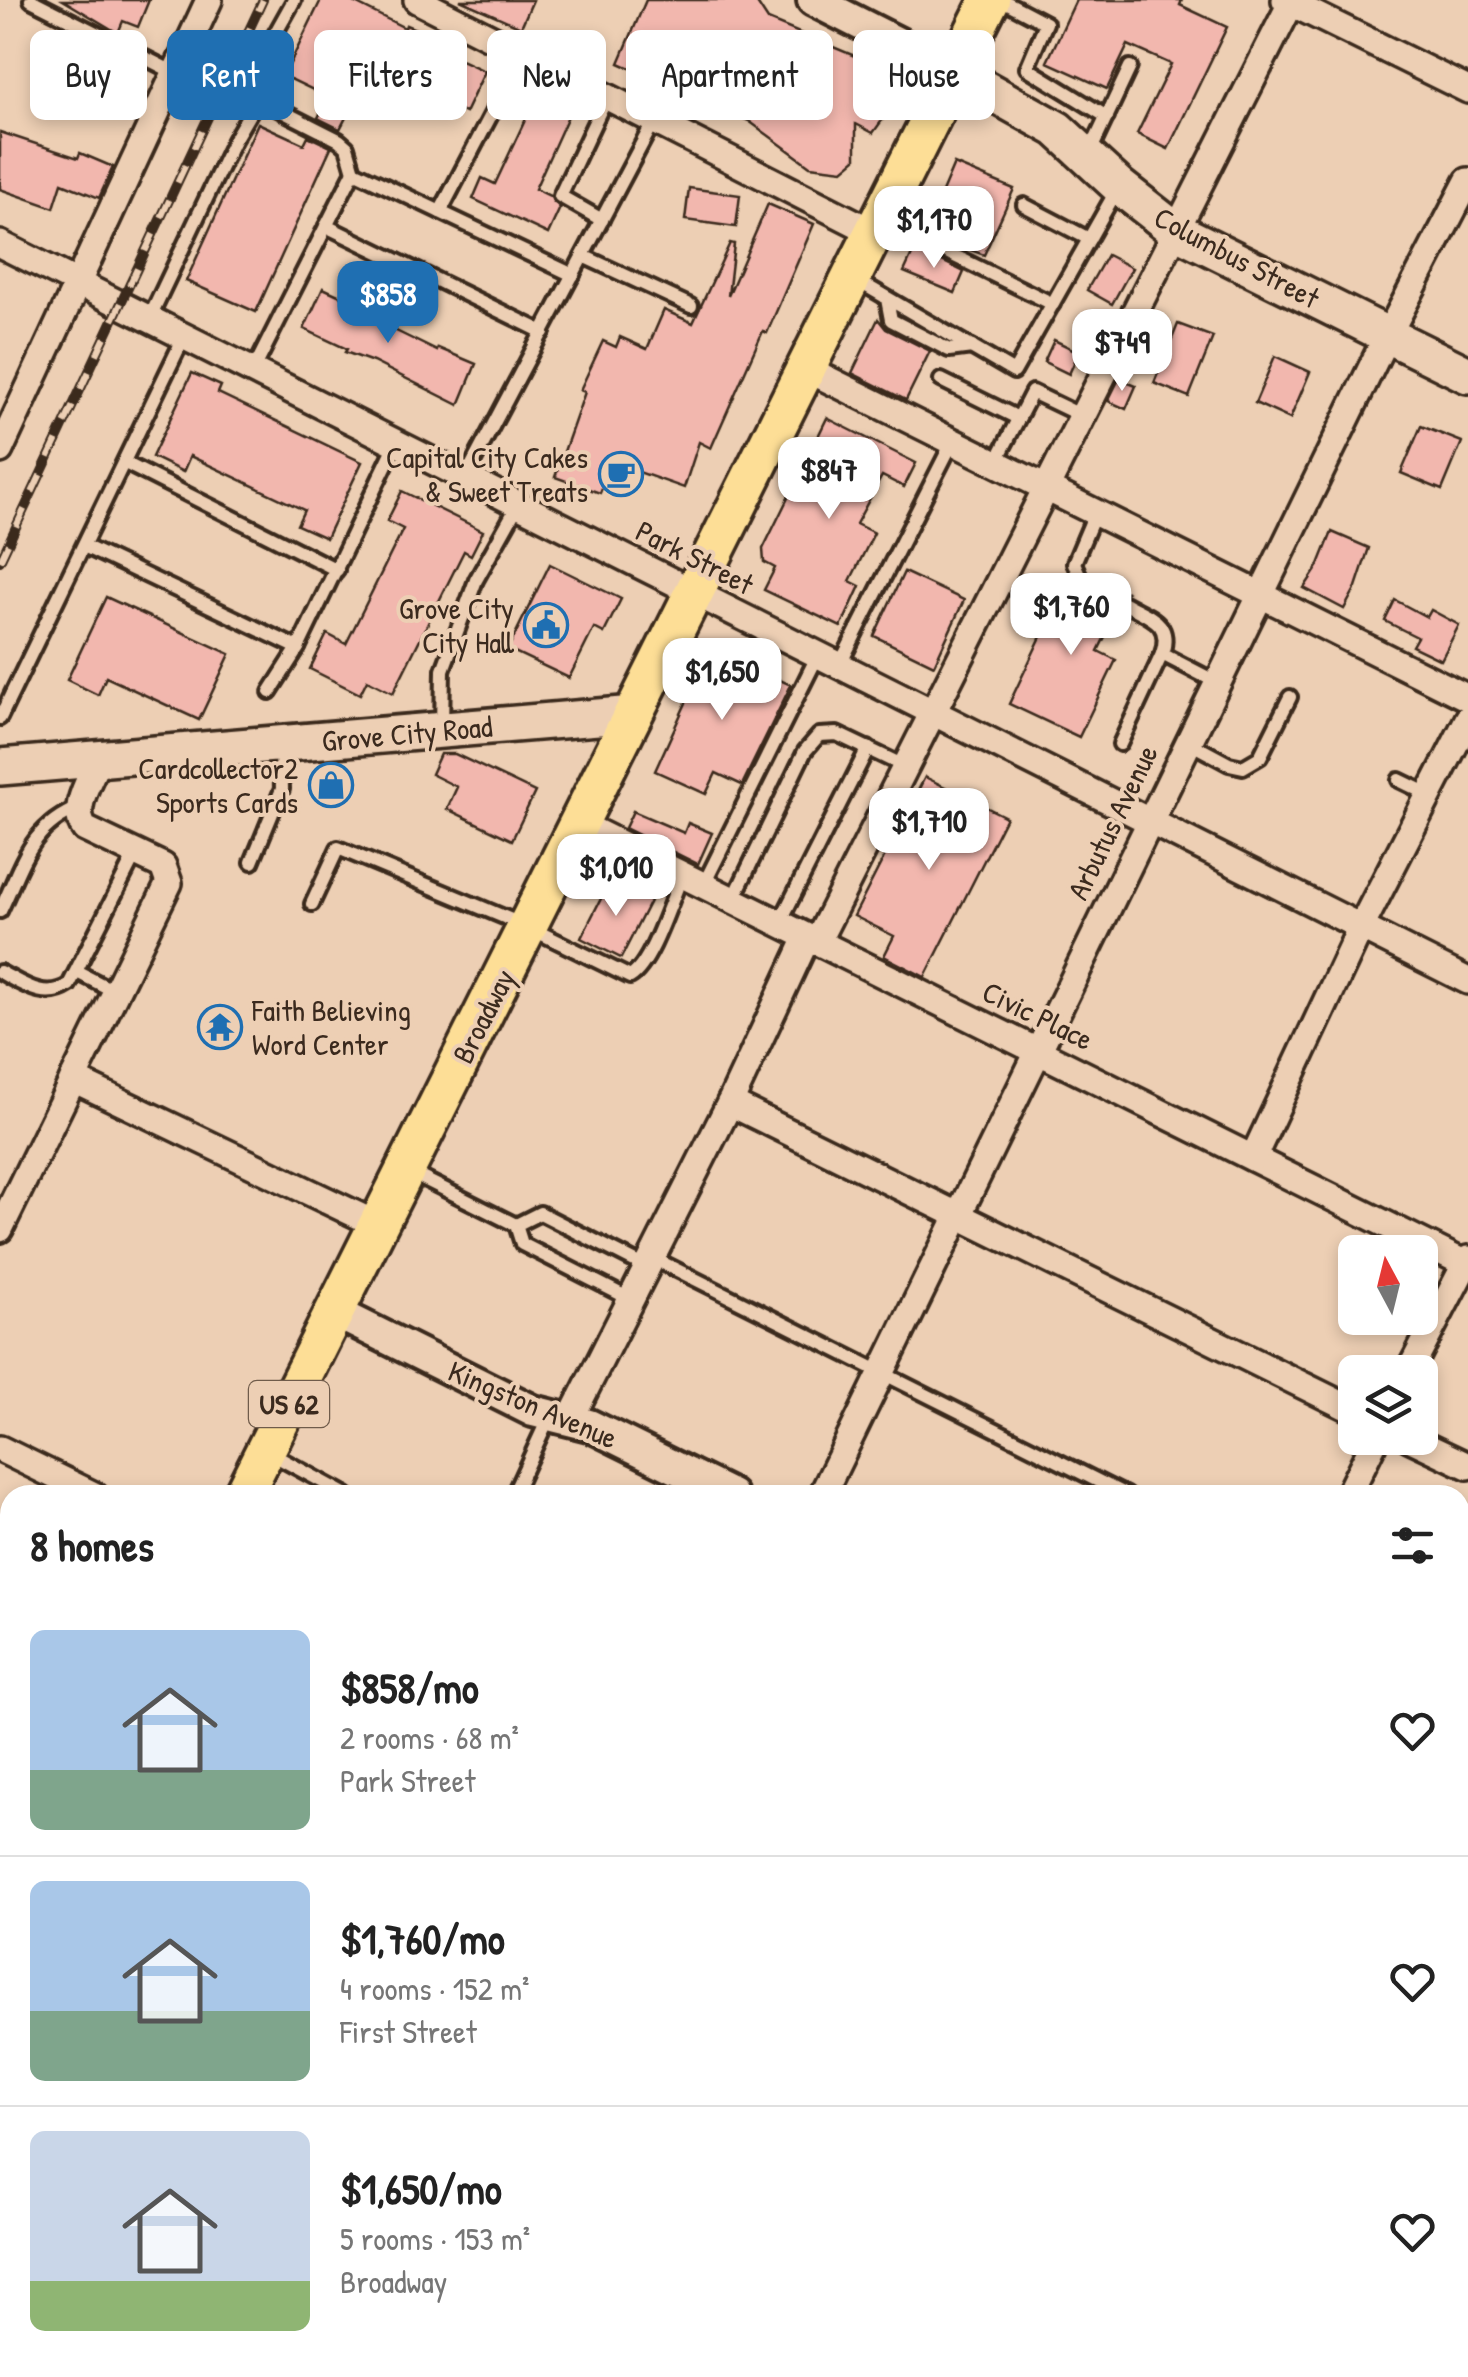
<!DOCTYPE html>
<meta charset="utf-8">
<style>
:root{--surface:#fff;--page:#f6f6f6;--text:#222;--muted:#767676;--line:#e0e0e0;--accent:#1f6fb2}
body{margin:0;font-family:"Patrick Hand",sans-serif;background:var(--page);color:var(--text);height:100vh;display:flex;flex-direction:column;font-size:38px;white-space:nowrap}
*{box-sizing:border-box;margin:0}
p{font-size:32px;color:var(--muted)}
.icon{flex:none;width:55px;height:55px;fill:none;stroke:currentColor;stroke-width:2;stroke-linecap:round;stroke-linejoin:round}
.map{position:relative;flex:1;overflow:hidden}
.sheet{position:absolute;left:0px;top:1485px;width:1470px;height:892px;display:flex;flex-direction:column;background:var(--surface);border-radius:30px 30px 0 0;box-shadow:0 5px 15px #0003}
.sheet>*{flex:none}
.hud{position:absolute;left:30px;top:30px;width:1410px;height:90px;display:flex;gap:20px}
.needle{width:65px;rotate:353deg}
.tools{position:absolute;left:1338px;top:1235px;display:grid;gap:20px}
.tools a{display:grid;place-items:center;width:100px;height:100px;border-radius:15px;background:var(--surface);box-shadow:0 5px 15px #0003;font-size:50px}
.price{position:absolute;translate:-50% -85px;padding:0 22px;border-radius:20px;background:#fff;color:#222;font-size:32px;line-height:65px;filter:drop-shadow(0 2px 5px #0008)}
.price::after{content:'';position:absolute;left:50%;top:60px;width:30px;height:22px;margin-left:-15px;background:inherit;clip-path:polygon(0 0,100% 0,50% 100%)}
.price.on{background:var(--accent);color:#fff}
ul{padding:0;list-style:none}
li{display:flex;align-items:center;gap:30px;height:250px;padding:0 30px}
li+li{border-top:2px solid var(--line)}
li span{display:grid;place-items:center;flex:none;width:280px;height:200px;border-radius:15px;color:#555}
li>.icon{margin-inline-start:auto}
span .icon{width:120px;height:120px;fill:#fffc;stroke-width:1}
li b{font-size:42px}
h2{display:flex;justify-content:space-between;align-items:center;height:120px;padding:0 30px;font-size:42px}
.tag{padding:0 35px;border-radius:15px;background:var(--surface);box-shadow:0 5px 15px #0003;font-size:35px;line-height:90px}
.tag.on{background:var(--accent);color:#fff}
.map>svg:first-child{display:block}
</style>
<div class="map">
<svg width="1468" height="2377" viewBox="0 0 1468 2377">
<rect width="100%" height="100%" fill="#edcfb4"/>
<filter id="ink" filterUnits="userSpaceOnUse"><feTurbulence type="fractalNoise" baseFrequency=".01" numOctaves="2"/><feDisplacementMap in="SourceGraphic" scale="20" xChannelSelector="R" yChannelSelector="G"/><feConvolveMatrix kernelMatrix="1 2 1 2 8 2 1 2 1" color-interpolation-filters="sRGB"/></filter>
<g filter="url(#ink)">
<!-- building -->
<g fill="#f2b7ae" stroke="#3b2a1e" stroke-width="2.5">
<polygon points="63,0 149,0 138,27 123,21 118,33"/>
<polygon points="321,0 349,0 405,28 406,25 437,38 433,47 485,71 465,113 415,89 414,92 369,73 340,129 318,118 328,97 284,76"/>
<polygon points="460,0 533,0 521,27"/>
<polygon points="646,0 755,0 768,20 886,69 900,70 906,77 909,87 904,102 883,119 873,133 856,124 856,159 843,170 810,166 749,121 619,63"/>
<polygon points="1076,0 1182,0 1180,5 1227,27 1168,149 1137,134 1171,64 1128,45 1107,89 1047,62"/>
<polygon points="81,36 111,52 106,65 134,77 124,104 64,81"/>
<polygon points="534,101 568,116 535,189 550,196 560,208 548,234 473,199 482,178 495,184"/>
<polygon points="258,123 304,144 308,136 331,147 256,312 186,281"/>
<polygon points="0,132 78,158 80,153 113,167 99,198 62,183 54,208 0,189"/>
<polygon points="954,164 1014,189 984,255 944,240 961,206 940,197"/>
<polygon points="689,188 740,195 736,227 685,220"/>
<polygon points="768,204 814,224 767,333 763,331 711,448 699,442 684,488 639,472 636,481 608,472 600,493 555,477 585,392 580,390 603,341 616,347 620,337 647,349 664,310 693,323 730,243 734,244 728,296"/>
<polygon points="915,248 964,272 955,293 904,272"/>
<polygon points="1107,255 1132,268 1112,304 1087,290"/>
<polygon points="323,288 391,319 388,327 437,351 438,348 476,364 459,405 373,362 345,352 347,349 304,329"/>
<polygon points="878,319 886,329 930,351 906,400 852,373"/>
<polygon points="1178,324 1213,337 1189,397 1154,383"/>
<polygon points="1054,340 1079,352 1069,374 1044,362"/>
<polygon points="1275,356 1310,372 1290,419 1255,403"/>
<polygon points="192,373 221,386 218,393 362,462 326,538 297,525 304,510 190,456 183,472 152,457"/>
<polygon points="1119,379 1136,386 1126,409 1108,401"/>
<polygon points="827,418 916,463 904,487 882,476 856,524 874,533 850,581 860,586 841,627 764,590 775,568 764,562 763,549"/>
<polygon points="1421,426 1462,442 1442,490 1401,473"/>
<polygon points="402,491 483,531 471,555 464,551 393,693 367,680 360,694 310,669 327,634 346,644 403,529 387,521"/>
<polygon points="1332,532 1369,548 1356,587 1344,609 1304,588 1318,567"/>
<polygon points="550,564 621,599 604,633 594,628 569,678 508,649"/>
<polygon points="904,572 964,600 934,665 874,636"/>
<polygon points="1090,574 1127,592 1115,599 1118,610 1098,651 1116,660 1079,737 1009,704 1066,584 1080,590 1090,584"/>
<polygon points="106,597 230,654 199,720 106,677 98,695 67,680"/>
<polygon points="1395,600 1427,617 1431,610 1459,625 1441,660 1412,646 1417,637 1385,621"/>
<polygon points="711,648 791,685 742,785 716,773 706,794 655,771"/>
<polygon points="440,754 455,754 535,792 512,840 447,809 457,787 431,774"/>
<polygon points="925,777 1006,817 925,977 884,956 894,936 854,916"/>
<polygon points="633,811 684,833 688,823 712,833 698,864 625,828"/>
<polygon points="611,879 651,899 621,958 581,938"/>
</g>
<g fill="none" stroke-linecap="round" stroke-linejoin="round">
<defs>
<g id="service">
<polyline points="31,0 175,73"/>
<polyline points="1002,0 1046,23 1027,68 1107,117"/>
<polyline points="258,99 339,140 347,147 354,171"/>
<polyline points="1089,154 1130,67"/>
<polyline points="1024,205 1089,239"/>
<polyline points="440,212 523,54"/>
<polyline points="602,220 560,196 607,96"/>
<polyline points="881,220 1053,304"/>
<polyline points="326,226 543,332"/>
<polyline points="583,256 691,306"/>
<polyline points="853,278 1014,372 1119,186"/>
<polyline points="887,299 891,320 949,350 972,347"/>
<polyline points="149,319 234,140 258,99 270,43 294,0"/>
<polyline points="253,371 354,171 573,275"/>
<polyline points="941,380 1018,418"/>
<polyline points="996,462 1032,392 1082,416"/>
<polyline points="125,463 337,570"/>
<polyline points="465,478 654,121"/>
<polyline points="84,546 298,648 396,444"/>
<polyline points="1081,579 1074,563 1096,511"/>
<path d="M1124 603C1148 617 1173 621 1162 654"/>
<polyline points="839,666 953,441"/>
<polyline points="270,692 298,648"/>
<polyline points="0,718 184,337"/>
<polyline points="442,728 443,670 476,580 518,505"/>
<polyline points="1188,742 1229,764 1243,767 1260,757 1290,697"/>
<polyline points="1120,744 1162,654 1218,683"/>
<polyline points="1399,780 1430,795"/>
<polyline points="252,862 282,789 281,747"/>
<polyline points="703,886 818,655"/>
<polyline points="733,900 805,751 819,735 837,734 906,767"/>
<path d="M312 904 338 848 528 927 630 977C652 964 671 900 682 875"/>
<path d="M0 911C23 864 29 827 80 807"/>
<polyline points="779,924 868,748"/>
<path d="M0 972C23 984 45 1001 69 985L136 853"/>
<polyline points="77,972 116,992"/>
<polyline points="408,1171 516,1225 522,1244 632,1300"/>
<polyline points="516,1225 540,1213 648,1268"/>
<polyline points="653,1258 1126,1495"/>
<polyline points="268,1452 347,1495"/>
<polyline points="513,1495 549,1417"/>
<polyline points="1460,1662 1468,1666"/>
<polyline points="1460,2088 1468,2088"/>
<polyline points="16,2377 25,2368"/>
</g>
<g id="minor">
<polyline points="417,0 873,232"/>
<polyline points="1285,0 1468,90"/>
<polyline points="0,244 1468,981"/>
<polyline points="805,368 1468,698"/>
<polyline points="0,450 209,0"/>
<polyline points="580,824 1468,1265"/>
<polyline points="817,942 1291,3"/>
<polyline points="73,1079 378,1225"/>
<polyline points="730,1103 1355,1411"/>
<polyline points="1253,1158 1361,927 1468,719"/>
<path d="M0 1229 169 883 163 866 85 829C70 810 90 780 98 760"/>
<polyline points="1409,1372 1468,1259"/>
<polyline points="570,1420 730,1103 807,938"/>
<polyline points="1409,1438 1468,1466"/>
<polyline points="0,1449 94,1495"/>
<polyline points="822,1495 1379,352 1468,181"/>
<polyline points="1348,1495 1376,1438"/>
<polyline points="0,1766 10,1771"/>
<polyline points="1460,1915 1468,1914"/>
<polyline points="0,2264 10,2269"/>
<polyline points="1460,2271 1468,2271"/>
<polyline points="41,2368 48,2377"/>
<polyline points="598,2368 599,2377"/>
<polyline points="868,2368 869,2377"/>
<polyline points="1182,2368 1183,2377"/>
<polyline points="201,2377 310,2368"/>
</g>
<g id="tertiary">
<polyline points="813,0 953,71"/>
<polyline points="335,1312 533,1411 589,1425 731,1495"/>
<polyline points="1460,1858 1468,1862"/>
</g>
<g id="secondary">
<polyline points="953,71 1057,129 1119,186 1175,230 1468,375"/>
<polyline points="0,767 634,714"/>
</g>
<g id="primary">
<polyline points="243,1495 990,0"/>
<polyline points="0,1991 10,1970"/>
</g>
</defs>
<!-- service casing -->
<use href="#service" stroke="#3b2a1e" stroke-width="20"/>
<!-- minor casing -->
<use href="#minor" stroke="#3b2a1e" stroke-width="32"/>
<!-- tertiary casing -->
<use href="#tertiary" stroke="#3b2a1e" stroke-width="38"/>
<!-- secondary casing -->
<use href="#secondary" stroke="#3b2a1e" stroke-width="42"/>
<!-- primary casing -->
<use href="#primary" stroke="#3b2a1e" stroke-width="45"/>
<!-- service -->
<use href="#service" stroke="#edcfb4" stroke-width="12"/>
<!-- minor -->
<use href="#minor" stroke="#edcfb4" stroke-width="25"/>
<!-- tertiary -->
<use href="#tertiary" stroke="#edcfb4" stroke-width="30"/>
<!-- secondary -->
<use href="#secondary" stroke="#edcfb4" stroke-width="35"/>
<!-- primary -->
<use href="#primary" stroke="#fdde96" stroke-width="38"/>
<defs>
<polyline id="rail" points="0,561 263,0"/>
</defs>
<!-- rail casing -->
<use href="#rail" stroke="#3b2a1e" stroke-width="10"/>
<!-- rail -->
<use href="#rail" stroke="#edcfb4" stroke-width="6" stroke-dasharray="19" stroke-linecap="butt"/>
</g>
</g>
<!-- icons -->
<defs>
<symbol id="cafe-ring" viewBox="-11 -11 22 22"><circle r="9.5" fill="#edcfb4" stroke="#1f6fb2" stroke-width="1.5"/><path d="M-5.5-4.5H6V0H3Q3 3.5 0 3.5H-2.5Q-5.5 3.5-5.5 0ZM3-3.2v2h1.7v-2ZM-6 4.5H4V6H-6Z" fill="#1f6fb2"/></symbol>
<symbol id="civic-ring" viewBox="-11 -11 22 22"><circle r="9.5" fill="#edcfb4" stroke="#1f6fb2" stroke-width="1.5"/><path d="M-.6-6.5H3V-4.5H.6V-3L4-1V1h2V6H-6V1h2V-1L-.6-3ZM-1.2 2.5V6h2.4V2.5Z" fill="#1f6fb2"/></symbol>
<symbol id="shop-ring" viewBox="-11 -11 22 22"><circle r="9.5" fill="#edcfb4" stroke="#1f6fb2" stroke-width="1.5"/><path d="M-5-2.5h2.3a2.7 3.5 0 0 1 5.4 0H5L5.5 6h-11ZM-1.5-2.5h3a1.5 2.3 0 0 0-3 0Z" fill="#1f6fb2"/></symbol>
<symbol id="temple-ring" viewBox="-11 -11 22 22"><circle r="9.5" fill="#edcfb4" stroke="#1f6fb2" stroke-width="1.5"/><path d="M0-6L5-2H3V0L6.5 2.5H4V6H1.5V3h-3V6H-4V2.5H-6.5L-3 0V-2H-5Z" fill="#1f6fb2"/></symbol>
</defs>
<g fill-rule="evenodd">
<use href="#cafe-ring" x="596" y="449" width="50" height="50"/>
<use href="#civic-ring" x="521" y="600" width="50" height="50"/>
<use href="#shop-ring" x="306" y="760" width="50" height="50"/>
<use href="#temple-ring" x="195" y="1002" width="50" height="50"/>
</g>
<g text-anchor="middle" dominant-baseline="central" stroke-width="8" stroke-linejoin="round" paint-order="stroke">
<!-- shield labels -->
<rect fill="#edcfb4" stroke="#705c4b" stroke-width="2.5" x="249" y="1381" width="80" height="46" rx="8"/>
<g font-size="28" font-weight="bold" fill="#3b2a1e">
<text x="289" y="1404">US 62</text>
</g>
<!-- street labels -->
<g font-size="30" fill="#3b2a1e" stroke="#edcfb4">
<text transform="translate(1237 257) rotate(28)">Columbus Street</text>
<text transform="translate(695 557) rotate(27)">Park Street</text>
<text transform="translate(407 733) rotate(-5)">Grove City Road</text>
<text transform="translate(1112 822) rotate(-64)">Arbutus Avenue</text>
<text transform="translate(1038 1015) rotate(26)">Civic Place</text>
<text transform="translate(483 1016) rotate(-63)">Broadway</text>
<text transform="translate(533 1404) rotate(23)">Kingston Avenue</text>
</g>
<!-- poi labels -->
<g font-size="30" fill="#3b2a1e" stroke="#edcfb4" text-anchor="end">
<text x="588" y="457">Capital City Cakes<tspan x="588" dy="34">&amp; Sweet Treats</tspan></text>
<text x="514" y="608">Grove City<tspan x="514" dy="34">City Hall</tspan></text>
<text x="298" y="768">Cardcollector2<tspan x="298" dy="34">Sports Cards</tspan></text>
<text x="252" y="1010" text-anchor="start">Faith Believing<tspan x="252" dy="34">Word Center</tspan></text>
</g>
</g>
</svg>
<div class="tools">
<a><svg class="needle" viewBox="-14 -14 28 28"><path d="M0-13l5 13h-10z" fill="#e53935"/><path d="M0 13l5-13h-10z" fill="#767676"/></svg></a>
<a><svg class="icon" aria-label="layers" viewBox="0 0 24 24"><path d="M12 4l9 5-9 5-9-5zM3 14l9 5 9-5"/></svg></a>
</div>
<b class="price" style="left:934px;top:271px">$1,170</b>
<b class="price on" style="left:388px;top:346px">$858</b>
<b class="price" style="left:1122px;top:394px">$749</b>
<b class="price" style="left:829px;top:522px">$847</b>
<b class="price" style="left:1071px;top:658px">$1,760</b>
<b class="price" style="left:722px;top:723px">$1,650</b>
<b class="price" style="left:929px;top:873px">$1,710</b>
<b class="price" style="left:616px;top:919px">$1,010</b>
<div class="hud">
<a class="tag">Buy</a>
<a class="tag on">Rent</a>
<a class="tag">Filters</a>
<a class="tag">New</a>
<a class="tag">Apartment</a>
<a class="tag">House</a>
</div>
<section class="sheet">
<h2>8 homes<svg class="icon" aria-label="filters" viewBox="0 0 24 24"><path d="M4 7h16M4 17h16"/><circle cx="9" cy="7" r="2"/><circle cx="15" cy="17" r="2"/></svg></h2>
<ul>
<li><span style="background:linear-gradient(#a9c7e8 70%,#7fa58c 0)"><svg class="icon" aria-label="home" viewBox="0 0 24 24"><path d="M3 11l9-7 9 7M6 9v11h12V9"/></svg></span><div><b>$858/mo</b><p>2 rooms · 68 m²</p><p>Park Street</p></div><svg class="icon" aria-label="heart" viewBox="0 0 24 24"><path d="M12 20l-8-8c-3-5 5-10 8-4 3-6 11-1 8 4z"/></svg></li>
<li><span style="background:linear-gradient(#a9c7e8 65%,#7fa58c 0)"><svg class="icon" aria-label="home" viewBox="0 0 24 24"><path d="M3 11l9-7 9 7M6 9v11h12V9"/></svg></span><div><b>$1,760/mo</b><p>4 rooms · 152 m²</p><p>First Street</p></div><svg class="icon" aria-label="heart" viewBox="0 0 24 24"><path d="M12 20l-8-8c-3-5 5-10 8-4 3-6 11-1 8 4z"/></svg></li>
<li><span style="background:linear-gradient(#c9d6e8 75%,#8fb573 0)"><svg class="icon" aria-label="home" viewBox="0 0 24 24"><path d="M3 11l9-7 9 7M6 9v11h12V9"/></svg></span><div><b>$1,650/mo</b><p>5 rooms · 153 m²</p><p>Broadway</p></div><svg class="icon" aria-label="heart" viewBox="0 0 24 24"><path d="M12 20l-8-8c-3-5 5-10 8-4 3-6 11-1 8 4z"/></svg></li>
</ul>
</section>
</div>
